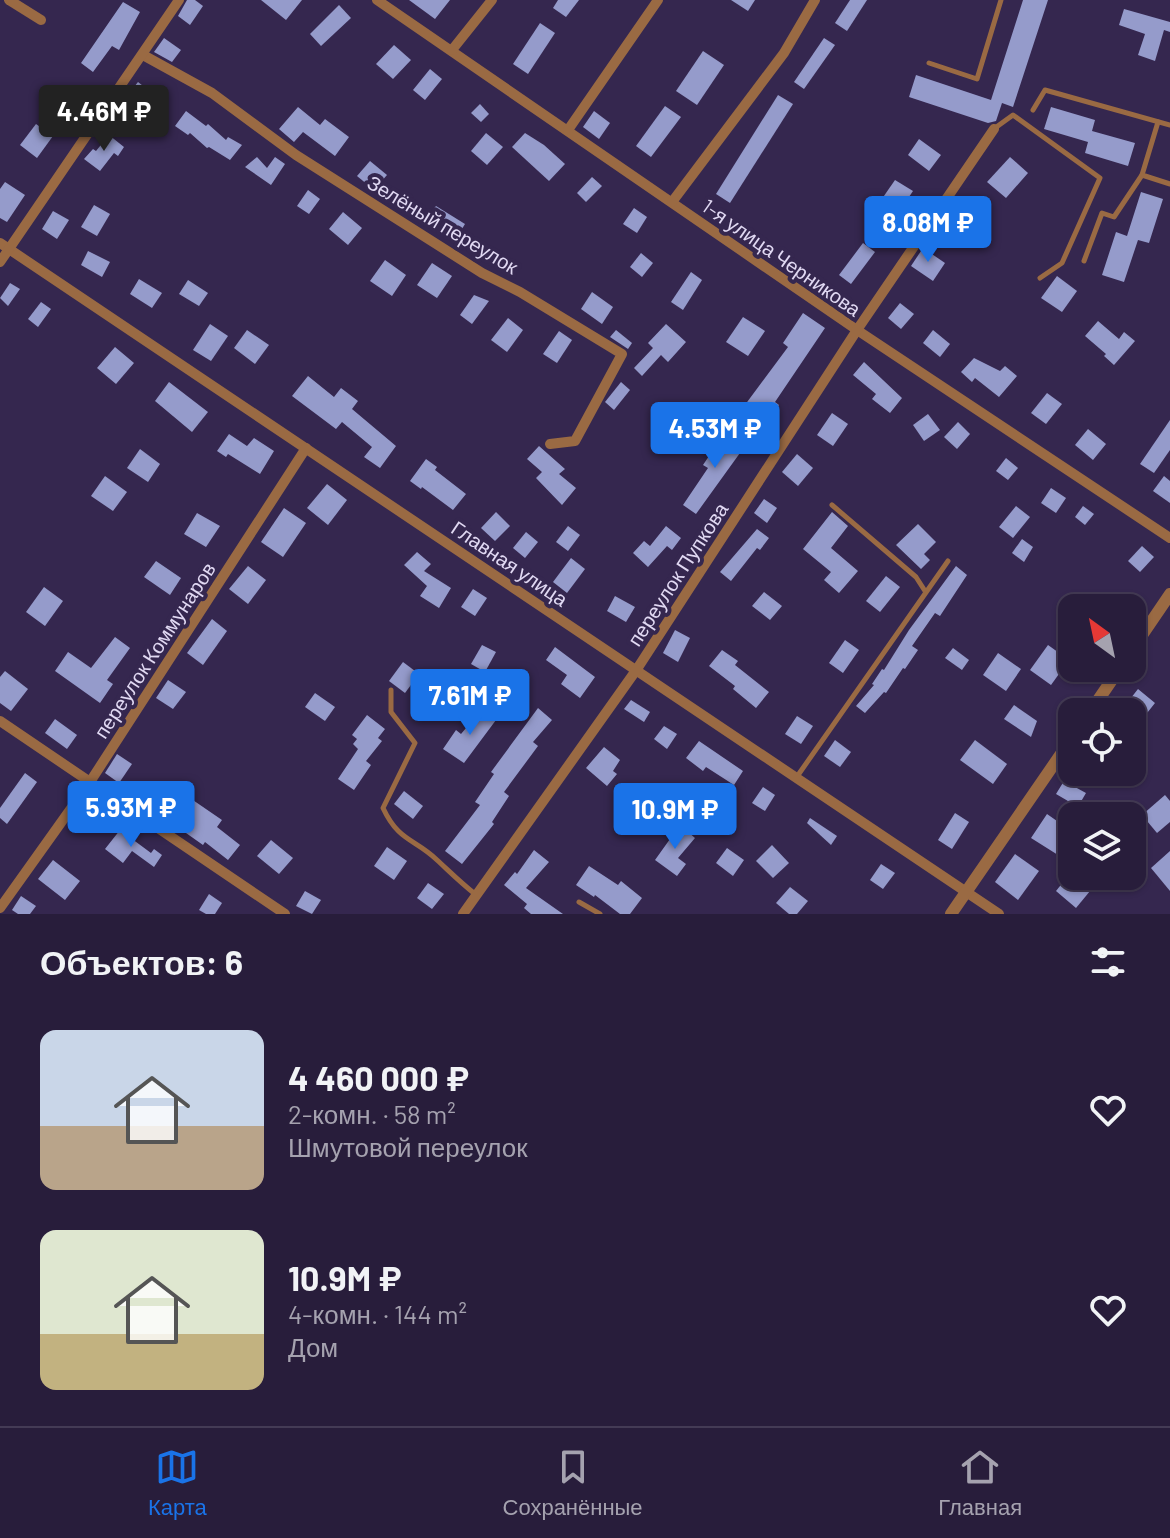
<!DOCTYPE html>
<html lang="ru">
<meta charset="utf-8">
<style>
:root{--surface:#281d3b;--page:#342a46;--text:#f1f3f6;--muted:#a5a2af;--line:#443b55;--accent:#1a73e8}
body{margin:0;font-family:Barlow,sans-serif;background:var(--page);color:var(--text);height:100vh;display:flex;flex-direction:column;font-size:30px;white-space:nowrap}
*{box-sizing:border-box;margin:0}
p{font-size:26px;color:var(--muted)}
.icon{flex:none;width:44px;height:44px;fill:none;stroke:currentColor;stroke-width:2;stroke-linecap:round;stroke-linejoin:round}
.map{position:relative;height:914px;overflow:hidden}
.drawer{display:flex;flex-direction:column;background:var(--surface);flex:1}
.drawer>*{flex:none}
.needle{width:52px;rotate:327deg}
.fabs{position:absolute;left:1058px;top:594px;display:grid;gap:16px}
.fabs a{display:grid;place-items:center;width:88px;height:88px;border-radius:16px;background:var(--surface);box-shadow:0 2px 6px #0004,0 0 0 2px var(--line);font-size:40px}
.price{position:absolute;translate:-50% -68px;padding:0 18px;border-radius:8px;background:var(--accent);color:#fff;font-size:26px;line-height:52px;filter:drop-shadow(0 2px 4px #0008)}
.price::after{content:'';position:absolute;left:50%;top:48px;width:24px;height:18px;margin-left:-12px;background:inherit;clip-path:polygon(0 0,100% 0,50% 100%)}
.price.selected{background:#222;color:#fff}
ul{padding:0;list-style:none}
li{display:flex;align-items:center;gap:24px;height:200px;padding:0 40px}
li span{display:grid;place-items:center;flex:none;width:224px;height:160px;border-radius:16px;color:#555}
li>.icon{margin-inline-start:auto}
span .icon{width:96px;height:96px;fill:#fffc;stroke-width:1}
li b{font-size:34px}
h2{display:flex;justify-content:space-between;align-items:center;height:96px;padding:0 40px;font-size:34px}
.dock{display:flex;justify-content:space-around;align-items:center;height:112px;border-top:2px solid var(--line);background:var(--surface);font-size:22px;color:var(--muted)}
.dock a{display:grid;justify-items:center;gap:4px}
.dock .selected{color:var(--accent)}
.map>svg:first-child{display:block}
</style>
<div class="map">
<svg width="1170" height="914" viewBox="0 0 1170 914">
<rect width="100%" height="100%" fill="#35274f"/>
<!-- building -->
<g fill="#959bcb">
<polygon points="187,0 195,0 203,6 190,25 178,16"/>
<polygon points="261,0 302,0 286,20"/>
<polygon points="409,0 450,0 435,19"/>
<polygon points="558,0 579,0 566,17 553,8"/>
<polygon points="731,0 755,0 748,11"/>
<polygon points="850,0 867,0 847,31 835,23"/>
<polygon points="1023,0 1048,0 1013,107 1002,103 996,121 988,123 909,97 916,75 991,100"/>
<polygon points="123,2 140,12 119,50 112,46 93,72 81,63"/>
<polygon points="339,5 351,18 321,46 310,34"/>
<polygon points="1124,9 1170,22 1170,32 1164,30 1155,61 1138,55 1145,34 1119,25"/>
<polygon points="540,23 555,33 528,74 513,64"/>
<polygon points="164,38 181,50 172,62 154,52"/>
<polygon points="824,38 835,45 804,89 794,82"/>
<polygon points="394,45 411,60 393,79 376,64"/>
<polygon points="703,51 724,65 697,105 676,91"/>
<polygon points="430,69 442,79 425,100 413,90"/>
<polygon points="138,82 152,93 141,108 138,105 122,125 115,119 130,99 126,97"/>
<polygon points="64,94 74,103 63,115 53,106"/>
<polygon points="778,95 793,104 730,203 716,194"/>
<polygon points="480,104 489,114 481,122 471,113"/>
<polygon points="665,106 681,117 651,157 636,146"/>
<polygon points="298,107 320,125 325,119 349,137 335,156 303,132 294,142 279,129"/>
<polygon points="1051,107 1095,120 1092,131 1135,143 1128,166 1085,153 1088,142 1044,129"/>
<polygon points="186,111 206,126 208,124 226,140 228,137 242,145 230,160 209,147 207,148 190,133 188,135 175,126"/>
<polygon points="594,111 610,123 599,139 583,127"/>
<polygon points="36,124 53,136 37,158 20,145"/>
<polygon points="486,133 503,147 487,165 471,151"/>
<polygon points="525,133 544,145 565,164 549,181 512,147"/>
<polygon points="109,135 124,147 118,156 114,153 100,171 84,159 93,149 96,151"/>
<polygon points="919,139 941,155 929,171 908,155"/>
<polygon points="257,157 267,168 275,157 285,164 271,185 245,167"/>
<polygon points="1010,157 1028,173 1006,198 987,182"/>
<polygon points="370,161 387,175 374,190 357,176"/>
<polygon points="592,177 602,186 586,202 577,193"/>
<polygon points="895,180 913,191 886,231 868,219"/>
<polygon points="5,182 25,195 7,222 0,218 0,189"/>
<polygon points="308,190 320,199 309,214 297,206"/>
<polygon points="1141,192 1163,199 1149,243 1138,240 1124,282 1102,275 1116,232 1127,236"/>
<polygon points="961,198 978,210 966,227 949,215"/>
<polygon points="94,205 110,214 97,236 81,227"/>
<polygon points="436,206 465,224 454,242 423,222"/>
<polygon points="634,208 647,217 637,233 623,224"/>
<polygon points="53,211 69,220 57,239 42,229"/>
<polygon points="343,212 362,228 348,245 329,229"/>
<polygon points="863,243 875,252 851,284 839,275"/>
<polygon points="923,248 945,263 933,281 911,266"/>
<polygon points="88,251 110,262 102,277 81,265"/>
<polygon points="641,253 653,263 642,277 630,267"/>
<polygon points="502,259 513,267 507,274 496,266"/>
<polygon points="385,260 406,275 392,296 370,281"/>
<polygon points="432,263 452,276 437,298 417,285"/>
<polygon points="691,272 702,280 683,310 671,302"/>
<polygon points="1057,276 1077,291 1062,312 1041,298"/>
<polygon points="139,279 162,293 152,308 130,294"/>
<polygon points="188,280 208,293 199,306 179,294"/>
<polygon points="10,283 20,289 8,306 0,298"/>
<polygon points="592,292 613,307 602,324 581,309"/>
<polygon points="474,295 489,301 472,324 460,315"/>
<polygon points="41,302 51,309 38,327 28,319"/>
<polygon points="900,303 914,314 901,329 888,318"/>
<polygon points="803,313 825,328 775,402 779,405 759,433 736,417 788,347 783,343"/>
<polygon points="743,317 765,331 748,356 726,342"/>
<polygon points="508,318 523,330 507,352 491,340"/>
<polygon points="1098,321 1119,339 1124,332 1135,341 1114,365 1104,356 1106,354 1085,336"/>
<polygon points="210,324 228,336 211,361 193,350"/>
<polygon points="666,324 686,342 668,362 661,355 642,376 634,368 653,348 648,343"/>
<polygon points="247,330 269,345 255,364 234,348"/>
<polygon points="616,330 632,343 628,349 610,337"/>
<polygon points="933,330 950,344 940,357 923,343"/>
<polygon points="559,331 572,340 557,363 543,354"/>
<polygon points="115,347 134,363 116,384 97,368"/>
<polygon points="974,358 1000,371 1005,366 1017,376 999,397 975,378 972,382 961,372"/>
<polygon points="864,362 902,398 890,413 872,399 876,394 853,375"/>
<polygon points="308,376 334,397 341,388 358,401 352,409 396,446 380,468 364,457 372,447 342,422 336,429 292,396"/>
<polygon points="169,382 208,412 192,432 155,401"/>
<polygon points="621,382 630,390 614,410 605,402"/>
<polygon points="1047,393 1062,404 1046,424 1031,413"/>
<polygon points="832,413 848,424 833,446 817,435"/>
<polygon points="928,414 940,430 924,441 913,425"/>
<polygon points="1170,420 1170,450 1154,473 1140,464"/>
<polygon points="958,422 970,434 957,449 944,437"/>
<polygon points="1088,429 1106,444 1093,460 1075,445"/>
<polygon points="722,430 745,446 696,514 683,505 708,468 703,465 717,444 714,442"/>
<polygon points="229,434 247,446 254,438 274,451 260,474 228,454 226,457 217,451"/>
<polygon points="539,446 565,469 559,474 576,488 562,505 536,478 542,472 527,459"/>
<polygon points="140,449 160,464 148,482 127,468"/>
<polygon points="797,454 813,468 798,486 782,472"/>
<polygon points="1006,458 1018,468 1008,480 996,471"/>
<polygon points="426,459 437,467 435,470 466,494 453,510 422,487 421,489 410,481"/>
<polygon points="105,476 127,492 113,511 91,496"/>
<polygon points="1164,476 1170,481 1170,503 1153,491"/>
<polygon points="327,484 347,500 328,525 307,508"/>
<polygon points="1051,488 1066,498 1056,513 1041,503"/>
<polygon points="764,499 777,508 767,523 754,513"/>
<polygon points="1016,506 1030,517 1013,538 999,527"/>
<polygon points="1083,506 1094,514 1085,525 1075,517"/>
<polygon points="284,508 306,523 283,557 261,542"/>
<polygon points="496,512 510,526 495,541 481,528"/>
<polygon points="832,512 848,526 831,548 858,571 839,593 824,580 831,572 803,549"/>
<polygon points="197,513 220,526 206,547 184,534"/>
<polygon points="918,524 936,542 924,554 930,560 921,569 896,545"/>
<polygon points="568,526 580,535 568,551 556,542"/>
<polygon points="666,526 681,538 672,550 667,546 648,567 633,553 644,541 650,546"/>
<polygon points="757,529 769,538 760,550 757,548 731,581 720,572"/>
<polygon points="526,532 538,542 525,558 513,548"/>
<polygon points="1022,539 1033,547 1024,562 1012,553"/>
<polygon points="1142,546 1154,557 1140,572 1128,561"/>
<polygon points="417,552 431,564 424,571 451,588 439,608 420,596 427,586 404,565"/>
<polygon points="571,558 585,569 567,593 553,582"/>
<polygon points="156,561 181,578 170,595 144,577"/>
<polygon points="248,566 266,580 248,604 229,589"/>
<polygon points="956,566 967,575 940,616 935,613 912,646 918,650 905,669 903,668 886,693 884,692 865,713 856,706 874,685 872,684 882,669 884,670 909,630"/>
<polygon points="886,576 900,587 880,612 866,601"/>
<polygon points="44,587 63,601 45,626 26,612"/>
<polygon points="473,589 487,598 475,616 461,607"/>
<polygon points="764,592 782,606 770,620 752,606"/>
<polygon points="615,596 635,607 626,622 607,611"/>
<polygon points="212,619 227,631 203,665 187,653"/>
<polygon points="675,630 690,638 678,662 663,653"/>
<polygon points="115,637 130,648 107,680 113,684 100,703 55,671 68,652 91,668"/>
<polygon points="845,640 859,650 843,673 829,663"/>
<polygon points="482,645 496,652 485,672 471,664"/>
<polygon points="1048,645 1069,660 1051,685 1030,670"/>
<polygon points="555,647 595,677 580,698 561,684 567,675 546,660"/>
<polygon points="953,648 969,660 962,670 945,658"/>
<polygon points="722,650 738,661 735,665 769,692 756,708 733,689 735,686 709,666"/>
<polygon points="998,653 1021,669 1006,691 983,675"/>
<polygon points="403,662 419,674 405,693 389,681"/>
<polygon points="5,671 28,689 11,711 0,703 0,677"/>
<polygon points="168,680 186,692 173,709 156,698"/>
<polygon points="438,685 454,696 436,720 421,708"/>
<polygon points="1138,689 1155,703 1132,732 1132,712 1120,712"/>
<polygon points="315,693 335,707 325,721 305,707"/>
<polygon points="631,700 650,712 644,722 624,709"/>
<polygon points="1014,705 1037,721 1031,737 1004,719"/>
<polygon points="538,708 552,720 533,742 538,746 504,792 509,796 492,822 494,824 462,864 445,851 480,805 475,802 494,774 491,772"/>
<polygon points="482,709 496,720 464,763 443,749 456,730 461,734"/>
<polygon points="367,715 385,729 378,738 382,741 366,761 371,765 354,790 338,779 358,749 353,744 357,739 352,735"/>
<polygon points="797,716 813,726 801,744 785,734"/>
<polygon points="55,719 77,735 67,749 45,733"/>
<polygon points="664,726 677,734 667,749 654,739"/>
<polygon points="835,740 851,752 840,767 824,756"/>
<polygon points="975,740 1007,764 993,784 960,760"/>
<polygon points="699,741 743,771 734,785 706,767 703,771 686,758"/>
<polygon points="604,747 620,760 613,771 617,774 607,786 586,768"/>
<polygon points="117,754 132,764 119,783 105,773"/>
<polygon points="25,773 37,782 7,824 0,818 0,808"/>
<polygon points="1064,781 1086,793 1066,827 1072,830 1072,834 1058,855 1031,838 1047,814 1057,821 1068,801 1056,794"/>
<polygon points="763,787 775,795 765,811 752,803"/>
<polygon points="404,791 423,806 413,819 394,804"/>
<polygon points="1165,795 1170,801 1170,822 1157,833 1142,815"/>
<polygon points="187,796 222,820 217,827 240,845 228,860 205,842 203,845 169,821"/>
<polygon points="955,813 969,822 952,849 938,840"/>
<polygon points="810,818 837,836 831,845 807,823"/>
<polygon points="680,825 695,838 678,858 686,864 677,876 655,860"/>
<polygon points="120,830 151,853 154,849 162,855 154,867 132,851 123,863 105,849"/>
<polygon points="271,840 293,858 279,874 257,856"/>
<polygon points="772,845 789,863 773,878 756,861"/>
<polygon points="387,847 407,861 394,880 374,866"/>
<polygon points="727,848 744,860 733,876 716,863"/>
<polygon points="534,850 549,862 526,888 563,914 531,914 524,908 527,904 504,885 515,872 517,874"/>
<polygon points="1170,851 1170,891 1151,868"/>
<polygon points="1015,854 1039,871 1018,900 995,882"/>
<polygon points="53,860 80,881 65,900 38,879"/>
<polygon points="881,864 895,873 883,889 870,880"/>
<polygon points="589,866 618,885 621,881 642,898 630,914 620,914 595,895 594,897 576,885"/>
<polygon points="1068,876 1084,876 1095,885 1076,908 1056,891"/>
<polygon points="428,883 444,894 432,909 417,898"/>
<polygon points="790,887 808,901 797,914 789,914 776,903"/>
<polygon points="305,891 321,900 312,914 296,906"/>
<polygon points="209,894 222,903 215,914 206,914 199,910"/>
<polygon points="21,896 36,906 30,914 18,914 12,910"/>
</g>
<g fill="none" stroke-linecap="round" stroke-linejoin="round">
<!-- service -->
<g stroke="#9a6a43" stroke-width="5">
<polyline points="929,63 977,79 1001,0"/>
<polyline points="1033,110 1045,90 1170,125"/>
<polyline points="1158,122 1142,175 1170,184"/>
<polyline points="995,128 1013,115 1100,178 1062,263 1040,278"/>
<polyline points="1084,261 1102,213 1114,217 1142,175"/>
<polyline points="832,505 916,577 925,591"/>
<path d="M391 690V712L415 743 383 808C399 842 414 838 437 860 450 872 461 883 475 894"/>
<polyline points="796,778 948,561"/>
<polyline points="579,902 600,914"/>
</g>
<!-- minor -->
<g stroke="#9a6a43" stroke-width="10">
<polyline points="9,0 41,20"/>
<polyline points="377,0 857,330 1170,538"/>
<polyline points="452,50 492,0"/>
<polyline points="143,55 212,93 296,155 482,273 520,292 622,354 575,441 550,444"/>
<polyline points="568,130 658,0"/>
<polyline points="672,202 784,53 815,0"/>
<polyline points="0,243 999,914"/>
<polyline points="0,262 179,0"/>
<polyline points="0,721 285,914"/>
<polyline points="0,908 90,782 306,448"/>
<polyline points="463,914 637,669 857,330 994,129"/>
</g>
<!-- tertiary -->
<g stroke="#9a6a43" stroke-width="12">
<polyline points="1132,650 1170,594"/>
<polyline points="1090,712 1120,668"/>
<polyline points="951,914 1072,738"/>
</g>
</g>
<g text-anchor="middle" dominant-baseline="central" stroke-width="8" stroke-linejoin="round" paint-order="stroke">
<!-- street labels -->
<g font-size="20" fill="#e1d9f3" stroke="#35274f">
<text transform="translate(443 224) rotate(31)">Зелёный переулок</text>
<text transform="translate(782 257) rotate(35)">1-я улица Черникова</text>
<text transform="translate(510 563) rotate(34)">Главная улица</text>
<text transform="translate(677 574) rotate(-57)">переулок Пупкова</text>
<text transform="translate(154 650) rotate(-57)">переулок Коммунаров</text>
</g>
</g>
</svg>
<div class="fabs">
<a><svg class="needle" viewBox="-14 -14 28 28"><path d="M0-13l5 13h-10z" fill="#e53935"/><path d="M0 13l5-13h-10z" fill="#a5a2af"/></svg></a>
<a><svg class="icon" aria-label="locate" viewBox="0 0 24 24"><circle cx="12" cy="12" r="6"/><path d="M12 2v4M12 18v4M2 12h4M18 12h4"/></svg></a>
<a><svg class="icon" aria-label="layers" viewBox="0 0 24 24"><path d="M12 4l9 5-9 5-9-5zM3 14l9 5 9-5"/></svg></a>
</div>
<b class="price selected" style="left:104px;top:153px">4.46M ₽</b>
<b class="price" style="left:928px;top:264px">8.08M ₽</b>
<b class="price" style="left:715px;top:470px">4.53M ₽</b>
<b class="price" style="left:470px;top:737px">7.61M ₽</b>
<b class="price" style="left:131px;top:849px">5.93M ₽</b>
<b class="price" style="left:675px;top:851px">10.9M ₽</b>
</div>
<section class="drawer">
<h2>Объектов: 6<svg class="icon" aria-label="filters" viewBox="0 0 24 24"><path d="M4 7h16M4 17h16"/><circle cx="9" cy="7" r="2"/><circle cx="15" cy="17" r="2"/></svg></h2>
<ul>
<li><span style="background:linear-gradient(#c9d6e8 60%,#b9a48a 0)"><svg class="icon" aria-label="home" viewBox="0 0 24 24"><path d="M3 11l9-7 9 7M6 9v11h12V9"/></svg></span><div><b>4 460 000 ₽</b><p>2-комн. · 58 m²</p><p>Шмутовой переулок</p></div><svg class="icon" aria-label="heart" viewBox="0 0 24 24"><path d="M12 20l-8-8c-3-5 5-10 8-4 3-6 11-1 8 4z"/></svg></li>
<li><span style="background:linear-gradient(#dfe7d0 65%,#c2b280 0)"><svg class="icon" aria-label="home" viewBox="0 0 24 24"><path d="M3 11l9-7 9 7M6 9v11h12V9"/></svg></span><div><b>10.9M ₽</b><p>4-комн. · 144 m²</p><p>Дом</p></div><svg class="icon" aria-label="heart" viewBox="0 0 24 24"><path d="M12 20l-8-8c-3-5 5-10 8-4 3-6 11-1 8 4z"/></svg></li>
</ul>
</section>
<nav class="dock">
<a class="selected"><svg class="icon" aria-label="map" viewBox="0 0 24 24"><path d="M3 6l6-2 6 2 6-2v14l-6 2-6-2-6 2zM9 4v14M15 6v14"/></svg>Карта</a>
<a><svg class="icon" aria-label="saved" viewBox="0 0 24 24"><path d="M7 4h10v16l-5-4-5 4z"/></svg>Сохранённые</a>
<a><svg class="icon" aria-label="home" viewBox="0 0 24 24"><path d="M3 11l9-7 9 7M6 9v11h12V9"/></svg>Главная</a>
</nav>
